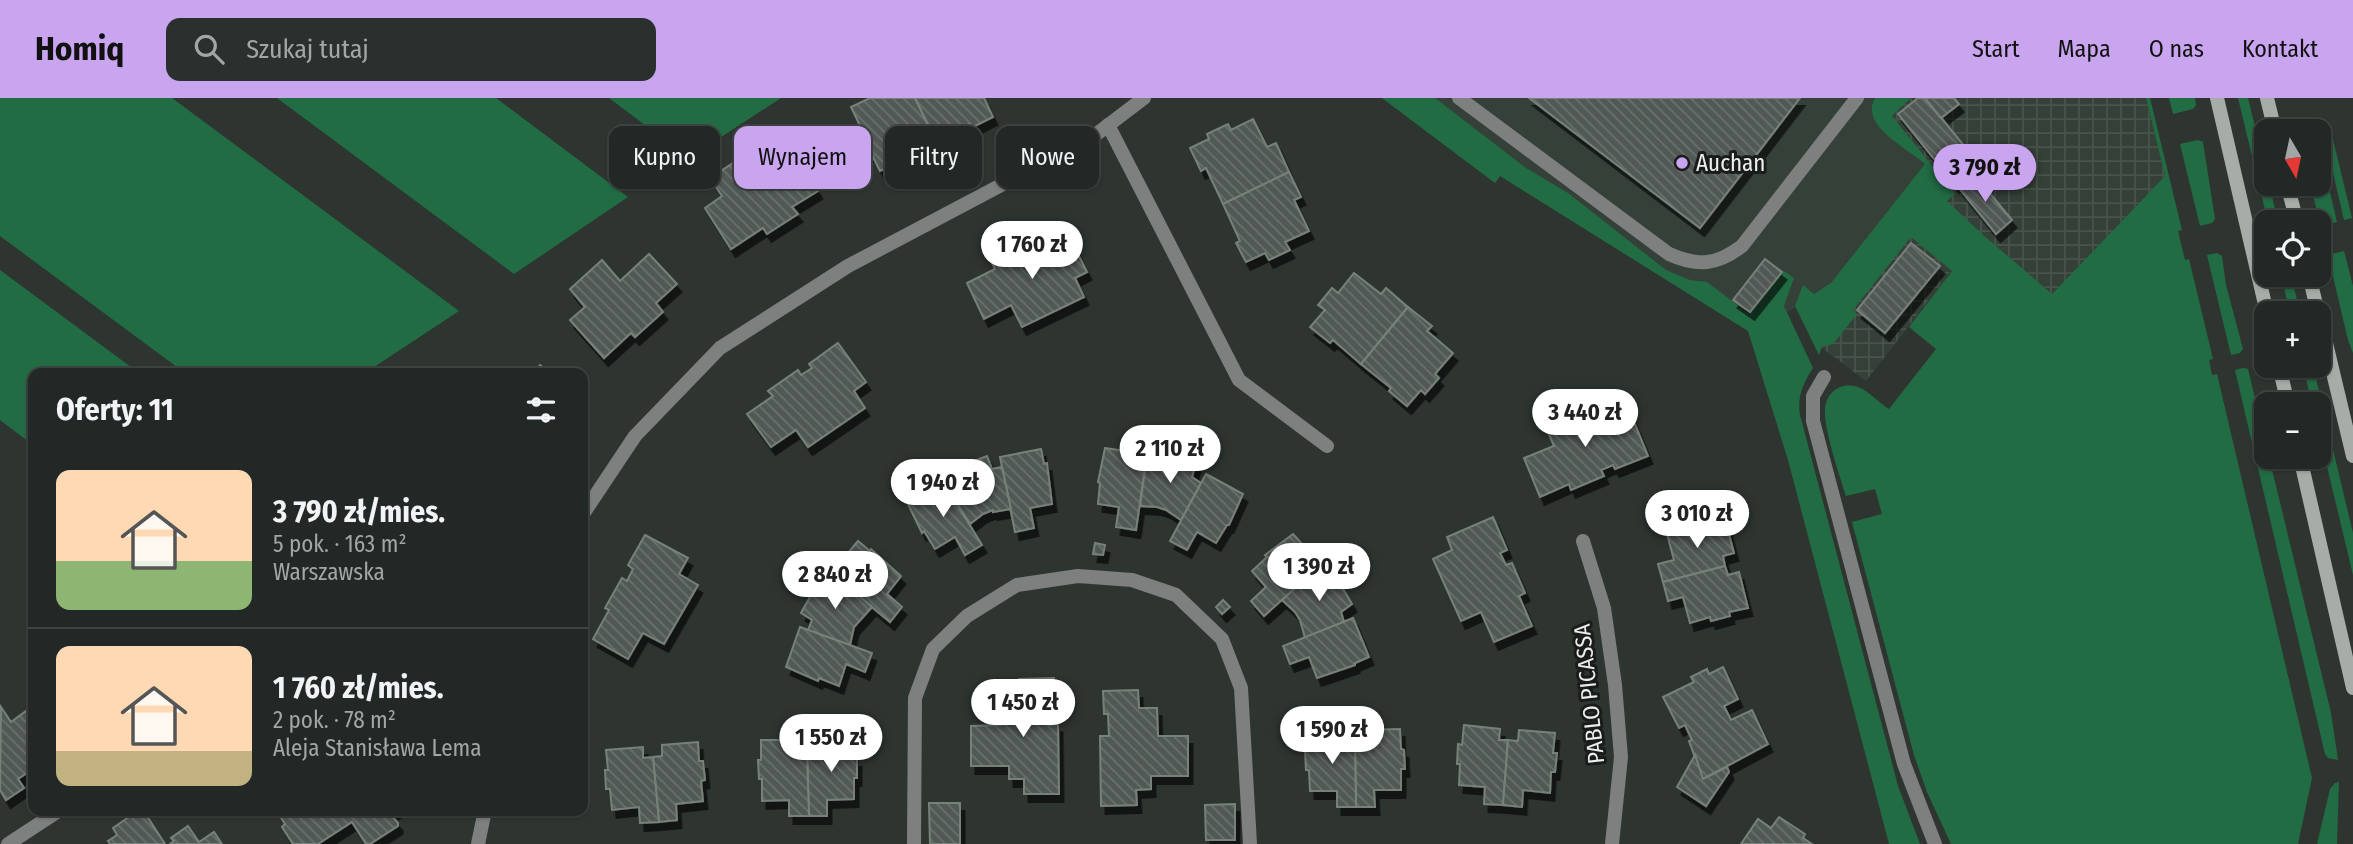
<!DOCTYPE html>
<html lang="pl">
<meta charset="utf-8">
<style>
:root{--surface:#222825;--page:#2a302d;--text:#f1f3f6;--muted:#a2a6a7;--line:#3f4442;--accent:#c8a5ee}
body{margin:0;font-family:"Fira Sans Condensed",sans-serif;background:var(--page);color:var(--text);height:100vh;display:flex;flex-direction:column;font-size:26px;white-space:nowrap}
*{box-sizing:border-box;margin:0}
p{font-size:23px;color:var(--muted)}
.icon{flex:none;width:38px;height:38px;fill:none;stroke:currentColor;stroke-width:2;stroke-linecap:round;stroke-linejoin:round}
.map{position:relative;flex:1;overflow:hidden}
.details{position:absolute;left:28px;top:270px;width:560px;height:448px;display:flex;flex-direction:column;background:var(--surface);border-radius:14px;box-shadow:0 2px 5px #0004,0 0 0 2px var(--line)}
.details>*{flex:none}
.hud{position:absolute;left:609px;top:28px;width:665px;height:63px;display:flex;gap:14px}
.needle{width:46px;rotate:171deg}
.buttons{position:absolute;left:2254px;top:21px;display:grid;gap:14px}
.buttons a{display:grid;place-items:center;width:77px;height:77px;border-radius:14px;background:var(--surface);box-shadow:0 2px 5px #0004,0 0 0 2px var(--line);font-size:35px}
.price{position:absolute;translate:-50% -60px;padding:0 16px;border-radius:24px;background:#fff;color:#222;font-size:23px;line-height:46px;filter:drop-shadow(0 2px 4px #0008)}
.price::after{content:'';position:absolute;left:50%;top:42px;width:21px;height:16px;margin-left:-10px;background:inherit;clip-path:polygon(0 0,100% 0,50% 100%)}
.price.selected{background:var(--accent);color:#111}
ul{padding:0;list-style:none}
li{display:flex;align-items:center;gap:21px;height:175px;padding:0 28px}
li+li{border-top:2px solid var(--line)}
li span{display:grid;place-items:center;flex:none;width:196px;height:140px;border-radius:14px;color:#555}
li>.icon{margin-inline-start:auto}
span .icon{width:84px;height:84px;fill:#fffc;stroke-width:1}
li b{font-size:30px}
h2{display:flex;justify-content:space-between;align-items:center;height:84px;padding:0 28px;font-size:30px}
.pill{padding:0 24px;border-radius:14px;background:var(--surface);box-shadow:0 2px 5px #0004,0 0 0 2px var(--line);font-size:24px;line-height:63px}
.pill.selected{background:var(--accent);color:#111}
header{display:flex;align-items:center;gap:42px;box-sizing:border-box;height:98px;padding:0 35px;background:var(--accent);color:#111}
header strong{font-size:33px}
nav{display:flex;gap:38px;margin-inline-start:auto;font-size:24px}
.search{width:490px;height:63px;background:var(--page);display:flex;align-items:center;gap:18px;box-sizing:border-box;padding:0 24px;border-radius:14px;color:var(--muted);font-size:26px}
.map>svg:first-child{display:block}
</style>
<header>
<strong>Homiq</strong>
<div class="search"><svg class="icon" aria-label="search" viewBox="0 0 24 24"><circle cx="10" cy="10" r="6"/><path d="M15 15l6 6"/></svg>Szukaj tutaj</div>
<nav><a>Start</a><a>Mapa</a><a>O nas</a><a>Kontakt</a></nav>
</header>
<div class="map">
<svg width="2353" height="746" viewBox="0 0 2353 746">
<defs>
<pattern id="industrial-grid" width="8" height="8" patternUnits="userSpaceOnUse" patternTransform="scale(1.75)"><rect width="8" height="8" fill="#344038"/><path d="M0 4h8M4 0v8" fill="none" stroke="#48534b"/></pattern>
<pattern id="building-back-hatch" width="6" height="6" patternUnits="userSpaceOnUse" patternTransform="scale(1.75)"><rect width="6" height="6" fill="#515954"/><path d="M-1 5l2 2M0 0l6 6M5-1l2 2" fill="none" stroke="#6a716d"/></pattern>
<filter id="shadow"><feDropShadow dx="4.5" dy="8" stdDeviation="0" flood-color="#0009"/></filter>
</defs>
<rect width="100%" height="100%" fill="#2e3531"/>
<!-- built -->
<polygon fill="#344038" points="1382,0 1911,0 1892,17 1955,96 1829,193 1748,233 1500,78 1495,85"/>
<!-- industrial -->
<polygon fill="url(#industrial-grid)" points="1911,0 2146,0 2165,78 2052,196 1981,135 1866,283 1822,250 1830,193 1955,96 1892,18"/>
<!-- grass -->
<g fill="#226c44">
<polygon points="0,0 172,0 459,213 365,275 185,275 0,138"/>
<polygon points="277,0 496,0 628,99 514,176"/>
<polygon points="609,0 781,0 689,60"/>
<path d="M1382 0H1435L1526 70 1568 95 1666 172 1690 182 1707 184 1749 216 1784 173 1794 180 1784 208 1813 270C1803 285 1797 299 1800 317L1898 688 1920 746H1889L1788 362 1748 233 1500 78 1495 85Z"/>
<path d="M1875 0H1911L1892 18 1955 96 1947 103 1981 135 2052 196 2165 78 2146 0H2150L2182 132 2178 133 2185 162 2189 161 2213 261 2209 262 2212 277 2217 276 2312 680 2298 746H1951L1927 694 1914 657 1852 424 1882 416 1875 391 1846 398C1840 379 1824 332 1825 313 1825 295 1840 283 1858 289 1869 293 1879 305 1889 311L1936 251 1909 229 1952 173 1911 139 1853 212 1857 216 1833 246 1822 249 1819 257 1795 208 1803 187 1814 196 1831 185 1925 66C1907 50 1859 28 1875 0Z"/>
<polygon points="2169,0 2195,0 2196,7 2193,11 2173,16"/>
<polygon points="2238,0 2248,0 2266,75 2266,86 2269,86 2278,124 2268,124"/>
<polygon points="2329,25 2352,120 2344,122 2322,27"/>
<polygon points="2198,42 2203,44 2215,121 2212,125 2200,128 2180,46"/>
<polygon points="2319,48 2337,124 2321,128 2310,86 2319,86"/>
<polygon points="2344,153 2353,188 2353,255 2348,242 2328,157"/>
<polygon points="2217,155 2222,158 2226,187 2243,251 2240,255 2231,257 2207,157"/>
<polygon points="0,172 139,275 33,275 33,347 0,322"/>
<polygon points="2281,177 2291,177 2300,215 2290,215"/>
<polygon points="2303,268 2313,268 2353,435 2353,477 2319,335 2319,306 2312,306"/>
<polygon points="2243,270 2248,271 2266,347 2266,359 2269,359 2331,615 2338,662 2328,660 2325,656 2235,272"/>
<polygon points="2339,684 2337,746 2317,746 2330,691 2335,685"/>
</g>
<!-- building -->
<g fill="url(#building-back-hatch)" stroke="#78807a" stroke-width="2" filter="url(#shadow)">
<polygon points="870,0 915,0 938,47 933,50 931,46 900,60 902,63 880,73 871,55 865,57 855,37 863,34 851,9"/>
<polygon points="915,0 984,0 993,19 971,30 969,26 940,40 943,45 938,47"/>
<polygon points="1529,0 1800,0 1700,130"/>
<polygon points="1918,0 1925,0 1980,67 1955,87 1898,16"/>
<polygon points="1925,0 1954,0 1959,6 1941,20"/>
<polygon points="1253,21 1267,49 1276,45 1289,74 1223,106 1206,70 1201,73 1190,50 1209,41 1207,36 1228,26 1231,32"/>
<polygon points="747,56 762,79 795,58 818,93 792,109 798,116 767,136 763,130 731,151 705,110 722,98 710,80"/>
<polygon points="1289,74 1301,99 1294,102 1309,133 1285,144 1290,152 1269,162 1265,155 1246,164 1236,145 1240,143 1223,106"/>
<polygon points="1974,76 2012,122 1996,136 1958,89"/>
<polygon points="1065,130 1087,174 1075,180 1084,199 1022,229 1011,207 984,221 967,185 995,171 992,165 1023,150 1026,155 1038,150 1035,145"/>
<polygon points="1911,145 1940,168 1885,235 1857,212"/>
<polygon points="649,156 677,186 656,205 663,214 635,239 631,235 604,260 570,222 585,209 570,191 602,162 620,183"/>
<polygon points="1765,161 1782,174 1750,214 1733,202"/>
<polygon points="1354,175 1381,196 1386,190 1408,209 1361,266 1333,242 1330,245 1310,229 1325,212 1318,207 1332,190 1338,195"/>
<polygon points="1408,209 1432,228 1427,233 1453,255 1435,276 1439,280 1425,296 1421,292 1407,308 1389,293 1391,290 1361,266"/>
<polygon points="838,245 866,284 854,293 865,310 808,349 796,332 771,349 747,316 773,298 768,293 798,272 801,277 812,270 809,266"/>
<polygon points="540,267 550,275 535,275"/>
<polygon points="1605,302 1613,321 1630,314 1648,358 1615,371 1613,367 1601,372 1604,378 1571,392 1569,386 1540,399 1524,360 1554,348 1545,327"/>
<polygon points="1105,350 1147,356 1136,432 1116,429 1119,409 1098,406 1100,385 1098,384"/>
<polygon points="1041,351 1044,366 1047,365 1052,406 1030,410 1034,430 1015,434 1000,359"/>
<polygon points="1161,354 1196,366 1192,379 1201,385 1181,422 1166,412 1157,409 1140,408 1146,365 1156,366"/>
<polygon points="987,358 992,371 1002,369 1011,411 993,414 993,412 983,416 970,426 947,389 956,383 952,371"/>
<polygon points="1206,376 1243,396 1229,427 1227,427 1216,445 1197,434 1187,452 1170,443"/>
<polygon points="942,382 982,447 965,457 955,439 935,451 924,433 922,435 907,404"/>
<polygon points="1493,419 1507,452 1500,455 1506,467 1512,465 1525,495 1519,498 1532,528 1494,544 1481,514 1461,523 1433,461 1452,452 1447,439"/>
<polygon points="1725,421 1734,455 1723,458 1725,468 1663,484 1658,466 1674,462 1667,436 1687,431 1686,427 1705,422 1706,425"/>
<polygon points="1293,436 1321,467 1264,518 1251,503 1266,489 1252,473 1267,459 1265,457"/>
<polygon points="645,437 688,460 679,476 698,487 664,546 643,535 628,561 593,541 609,512 605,510 622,480 627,483 633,471 628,467"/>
<polygon points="858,443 870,453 871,451 901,478 887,496 902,509 890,524 831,475"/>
<polygon points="1095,445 1105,447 1103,457 1093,456"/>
<polygon points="1725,468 1728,477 1739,474 1748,510 1729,514 1730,518 1711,523 1710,519 1690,525 1683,499 1668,503 1663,484"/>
<polygon points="1315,473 1322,481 1333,474 1352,506 1341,514 1344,524 1305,540 1300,522 1295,514 1282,502"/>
<polygon points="839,481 872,509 854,529 850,547 808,532 812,522 801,515 819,483 832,489"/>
<polygon points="1223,502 1230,509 1222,516 1216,509"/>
<polygon points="1353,520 1369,559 1355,565 1355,567 1317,580 1309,559 1290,566 1283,548"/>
<polygon points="800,529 872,555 865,574 846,566 839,588 819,580 818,583 786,569"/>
<polygon points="1723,569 1738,601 1724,608 1731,622 1752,612 1768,646 1703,681 1689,643 1692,642 1685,627 1679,630 1663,599 1694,584 1691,579 1707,571 1709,576"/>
<polygon points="1054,580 1055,603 1049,603 1049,627 1058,626 1059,696 1024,696 1024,681 1009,681 1009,668 971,668 971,628 1001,627 1000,599 1019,599 1019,581"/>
<polygon points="1138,592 1139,610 1157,610 1158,638 1188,638 1188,678 1151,678 1151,691 1136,692 1137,707 1101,708 1100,638 1109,638 1108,616 1104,616 1103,593"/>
<polygon points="1,609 11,624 26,613 33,625 33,671 18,681 24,690 6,702 0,692"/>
<polygon points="1464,627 1500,631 1499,642 1508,642 1503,707 1484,706 1485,689 1459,687 1460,666 1457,666 1458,646 1462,647"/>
<polygon points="1400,631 1401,651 1404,652 1405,671 1401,671 1401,692 1374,692 1375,709 1356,709 1355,644 1364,643 1364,632"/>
<polygon points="1519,632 1555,635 1553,655 1557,655 1555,674 1551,674 1550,695 1523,692 1522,709 1503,707 1508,642 1518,643"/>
<polygon points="1308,633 1345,633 1345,644 1355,644 1356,709 1337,709 1337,693 1310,693 1309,672 1306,672 1305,653 1309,653"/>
<polygon points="853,640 853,661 857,661 857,680 854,680 854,701 827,702 827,718 809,718 807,653 817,653 817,641"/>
<polygon points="761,642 798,642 798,653 807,653 809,718 789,718 789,702 762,703 762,681 759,681 758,662 761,662"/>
<polygon points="698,644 699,663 703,663 705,682 701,683 703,703 676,706 677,722 659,724 653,659 662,658 662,647"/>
<polygon points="643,649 643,660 653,659 659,724 640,725 639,709 612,712 610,691 606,691 605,672 608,672 606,652"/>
<polygon points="1695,657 1703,681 1727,669 1729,674 1706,708 1677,689"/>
<polygon points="929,705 960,705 960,746 930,746"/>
<polygon points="1235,706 1235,742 1206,742 1205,707"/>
<polygon points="139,712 143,712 165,746 110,746 108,743 117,737 113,730"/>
<polygon points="283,712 396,712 390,716 398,725 398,728 370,746 366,746 352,724 318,746 293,746 282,729 285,726 278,715"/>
<polygon points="1779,719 1805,736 1803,740 1812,746 1741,746 1758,721 1771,730"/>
<polygon points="188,728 199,744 214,734 222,746 170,746 174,743 171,740"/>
</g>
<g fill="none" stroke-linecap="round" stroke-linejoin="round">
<!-- lane -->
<g stroke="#7d807e" stroke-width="14">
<path d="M1459 0 1669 156C1698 169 1717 167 1742 148L1857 0"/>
<polyline points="1824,279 1813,298 1813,323 1904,666 1935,746"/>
</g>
<!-- street -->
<g stroke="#7d807e" stroke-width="14">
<polyline points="1108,27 1239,282 1327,348"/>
<polyline points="583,416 635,338 720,250 848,168 1094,38 1144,0"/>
<polyline points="1583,443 1604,510 1615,587 1621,659 1612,746"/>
<polyline points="8,746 60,712"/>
<polyline points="478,746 485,712"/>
<polyline points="914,746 915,600 933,551 967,518 1017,487 1078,478 1132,482 1176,497 1222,541 1241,590 1250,746"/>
</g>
<!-- secondary -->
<g stroke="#a7aca8" stroke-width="14">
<polyline points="2217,0 2267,215"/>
<polyline points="2267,0 2275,33"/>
<polyline points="2287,86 2297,124"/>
<polyline points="2309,177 2318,215"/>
<polyline points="2319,216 2353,358"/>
<polyline points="2279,268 2288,306"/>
<polyline points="2300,359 2353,590"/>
</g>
</g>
<!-- markers -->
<circle fill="#c8a5ee" stroke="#191c1a" stroke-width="2.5" cx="1682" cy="65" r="7"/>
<g text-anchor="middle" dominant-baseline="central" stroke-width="6" stroke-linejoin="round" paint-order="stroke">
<!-- poi labels -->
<g font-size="23" fill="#ebefec" stroke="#191c1a" text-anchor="start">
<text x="1696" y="65">Auchan</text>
</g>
<!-- street labels -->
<g font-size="23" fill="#ebefec" stroke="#191c1a">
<text transform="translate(1589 596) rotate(-96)">PABLO PICASSA</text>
</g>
</g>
</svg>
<div class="buttons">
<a><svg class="needle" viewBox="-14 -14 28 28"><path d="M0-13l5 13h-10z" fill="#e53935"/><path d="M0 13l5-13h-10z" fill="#a2a6a7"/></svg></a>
<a><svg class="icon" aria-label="locate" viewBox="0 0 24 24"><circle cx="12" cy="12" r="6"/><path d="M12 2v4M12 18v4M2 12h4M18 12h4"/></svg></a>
<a>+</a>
<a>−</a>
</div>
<b class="price selected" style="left:1985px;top:106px">3 790 zł</b>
<b class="price" style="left:1032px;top:183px">1 760 zł</b>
<b class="price" style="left:1585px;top:351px">3 440 zł</b>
<b class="price" style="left:1170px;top:387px">2 110 zł</b>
<b class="price" style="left:943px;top:421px">1 940 zł</b>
<b class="price" style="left:1697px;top:452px">3 010 zł</b>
<b class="price" style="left:1319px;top:505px">1 390 zł</b>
<b class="price" style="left:835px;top:513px">2 840 zł</b>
<b class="price" style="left:1023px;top:641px">1 450 zł</b>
<b class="price" style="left:1332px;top:668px">1 590 zł</b>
<b class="price" style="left:831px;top:676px">1 550 zł</b>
<div class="hud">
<a class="pill">Kupno</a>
<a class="pill selected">Wynajem</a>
<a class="pill">Filtry</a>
<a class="pill">Nowe</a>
</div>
<section class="details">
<h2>Oferty: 11<svg class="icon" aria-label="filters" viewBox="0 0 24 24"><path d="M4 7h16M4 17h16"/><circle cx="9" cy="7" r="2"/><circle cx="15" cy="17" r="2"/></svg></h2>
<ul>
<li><span style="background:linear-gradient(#ffd9b3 65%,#8fb573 0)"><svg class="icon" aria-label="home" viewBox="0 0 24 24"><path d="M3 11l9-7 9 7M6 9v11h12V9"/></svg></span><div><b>3 790 zł/mies.</b><p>5 pok. · 163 m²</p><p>Warszawska</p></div></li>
<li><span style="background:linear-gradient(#ffd9b3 75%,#c2b280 0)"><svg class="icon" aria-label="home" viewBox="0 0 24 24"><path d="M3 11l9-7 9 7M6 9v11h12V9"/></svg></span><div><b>1 760 zł/mies.</b><p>2 pok. · 78 m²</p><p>Aleja Stanisława Lema</p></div></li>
</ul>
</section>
</div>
